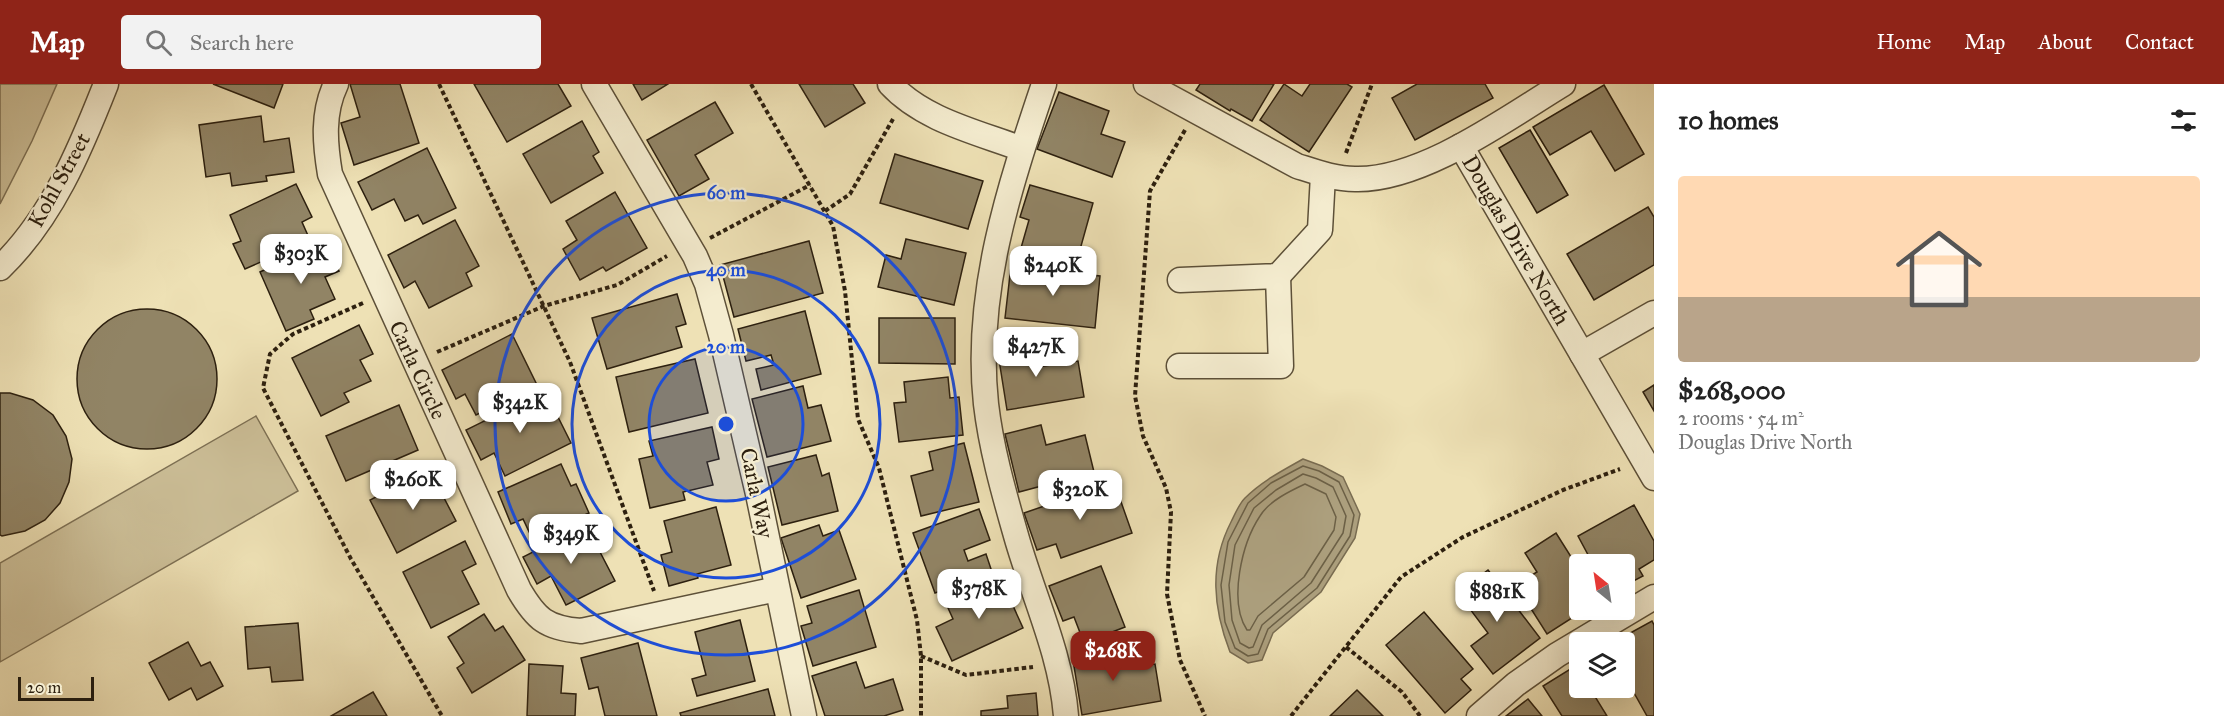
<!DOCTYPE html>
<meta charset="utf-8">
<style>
:root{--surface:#fff;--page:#f2f2f2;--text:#222;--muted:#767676;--accent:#8f2418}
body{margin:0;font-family:"IM FELL Great Primer",serif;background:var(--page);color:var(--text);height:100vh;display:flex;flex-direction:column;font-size:22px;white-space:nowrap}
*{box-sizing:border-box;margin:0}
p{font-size:20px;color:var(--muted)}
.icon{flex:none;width:33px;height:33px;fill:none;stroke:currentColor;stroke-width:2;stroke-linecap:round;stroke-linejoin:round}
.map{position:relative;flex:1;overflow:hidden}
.details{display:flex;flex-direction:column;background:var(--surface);width:570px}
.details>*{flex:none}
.needle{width:39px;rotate:330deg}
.fabs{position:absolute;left:1569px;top:470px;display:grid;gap:12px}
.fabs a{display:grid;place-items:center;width:66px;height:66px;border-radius:6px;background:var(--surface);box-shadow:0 6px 24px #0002;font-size:30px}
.scale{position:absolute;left:18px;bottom:15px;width:76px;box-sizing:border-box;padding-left:6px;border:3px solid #2d200f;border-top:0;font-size:16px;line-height:21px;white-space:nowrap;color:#2d200f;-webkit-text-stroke:4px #f4eccf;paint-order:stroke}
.price{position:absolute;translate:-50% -51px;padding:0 14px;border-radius:12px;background:#fff;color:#222;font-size:20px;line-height:39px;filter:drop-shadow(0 2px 3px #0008)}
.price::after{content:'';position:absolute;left:50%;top:36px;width:18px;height:14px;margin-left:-9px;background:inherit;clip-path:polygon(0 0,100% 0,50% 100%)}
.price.active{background:var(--accent);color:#fff}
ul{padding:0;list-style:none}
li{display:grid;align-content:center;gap:12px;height:318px;padding:0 24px}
li span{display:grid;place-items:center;height:186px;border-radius:6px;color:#555}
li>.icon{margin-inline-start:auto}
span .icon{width:108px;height:108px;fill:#fffc;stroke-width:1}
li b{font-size:26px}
h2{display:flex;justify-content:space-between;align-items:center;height:72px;padding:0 24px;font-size:26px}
header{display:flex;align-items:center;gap:36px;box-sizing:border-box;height:84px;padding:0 30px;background:var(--accent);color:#fff}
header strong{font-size:28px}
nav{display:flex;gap:33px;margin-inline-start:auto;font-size:21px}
.search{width:420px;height:54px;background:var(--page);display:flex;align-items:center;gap:15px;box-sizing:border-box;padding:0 21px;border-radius:6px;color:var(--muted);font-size:22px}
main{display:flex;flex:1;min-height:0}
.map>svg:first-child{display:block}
</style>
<header>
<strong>Map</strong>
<div class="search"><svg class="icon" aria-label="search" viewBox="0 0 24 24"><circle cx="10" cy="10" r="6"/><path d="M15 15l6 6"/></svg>Search here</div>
<nav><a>Home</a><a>Map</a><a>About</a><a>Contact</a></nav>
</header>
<main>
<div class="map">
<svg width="1654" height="632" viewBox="0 0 1654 632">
<rect width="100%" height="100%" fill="#eee1b5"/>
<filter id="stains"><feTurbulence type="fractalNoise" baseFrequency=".00333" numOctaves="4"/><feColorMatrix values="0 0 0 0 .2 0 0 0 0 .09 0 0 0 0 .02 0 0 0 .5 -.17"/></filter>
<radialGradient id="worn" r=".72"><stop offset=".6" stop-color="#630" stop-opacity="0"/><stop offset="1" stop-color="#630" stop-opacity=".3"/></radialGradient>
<!-- green -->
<g fill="#cdc099" stroke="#7d7054" stroke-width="1.5">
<polygon points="0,0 57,0 32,57 0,120"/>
<polygon points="256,332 298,407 0,578 0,479"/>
</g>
<!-- water -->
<path fill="#ac9f7d" stroke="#796c51" stroke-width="1.5" d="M1303 375 1322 382 1343 393 1360 430 1355 454 1321 508 1273 549 1262 576 1248 579 1230 568C1213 524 1209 481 1231 438 1235 430 1239 420 1245 414 1262 397 1282 387 1303 375Z"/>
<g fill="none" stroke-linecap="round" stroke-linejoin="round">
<!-- shore -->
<g stroke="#6c6046" stroke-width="1.5">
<polygon points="1303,382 1319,387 1339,398 1354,431 1350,452 1317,504 1268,545 1258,570 1248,572 1235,564 1225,538 1221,501 1228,458 1248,419 1271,399"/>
<polygon points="1303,390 1316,394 1333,403 1346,432 1343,449 1311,499 1262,541 1253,563 1249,564 1240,559 1232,536 1229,501 1235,461 1254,424 1276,406"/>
<path d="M1305 400 1326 410 1336 433 1334 446 1304 493 1258 532 1250 546H1247C1228 517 1242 459 1260 432 1269 417 1290 407 1305 400Z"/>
</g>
</g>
<!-- building -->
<g fill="#918465" stroke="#2d200f" stroke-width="1.5">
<polygon points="213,0 283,0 274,24"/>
<polygon points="350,0 400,0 419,59 354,81 341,39 360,33"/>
<polygon points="474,0 558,0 571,22 507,58"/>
<polygon points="633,0 668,0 642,16"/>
<polygon points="799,0 853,0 865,19 825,43"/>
<polygon points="1200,0 1274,0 1252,37 1231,25 1230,27 1196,6"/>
<polygon points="1284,0 1302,12 1310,0 1347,0 1352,3 1309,68 1260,36"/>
<polygon points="1417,0 1485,0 1493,14 1415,56 1392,14"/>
<polygon points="1604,1 1644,70 1615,87 1591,47 1550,71 1533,43"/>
<polygon points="1059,8 1109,27 1101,50 1125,58 1112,93 1037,65"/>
<polygon points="715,18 733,49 695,71 709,95 679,112 647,56"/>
<polygon points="261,32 264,58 289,54 294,88 266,92 267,97 232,102 230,89 206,93 199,41"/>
<polygon points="582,37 599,68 593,72 603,89 551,119 523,70"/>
<polygon points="1530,46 1568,111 1537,129 1499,64"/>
<polygon points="427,64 456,124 423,140 418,131 405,137 394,115 372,126 358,98"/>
<polygon points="895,70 983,97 968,145 880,119"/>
<polygon points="296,100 312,133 302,138 310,156 245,185 233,160 241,157 230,131"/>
<polygon points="1030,101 1093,119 1076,180 1021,164 1029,136 1020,133"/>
<polygon points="615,108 647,164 606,187 603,183 580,196 563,165 577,156 566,137"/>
<polygon points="1648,123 1654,133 1654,181 1594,216 1567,170"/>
<polygon points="455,136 479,182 466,189 472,202 429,224 415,197 404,204 388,171"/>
<polygon points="906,155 966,169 954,221 878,203 886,171 901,175"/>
<polygon points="809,157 823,209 734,233 720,181"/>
<polygon points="326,158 339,187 325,193 335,215 310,226 314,235 286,247 260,188"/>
<polygon points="1011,182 1100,192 1095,244 1005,234"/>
<polygon points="677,210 686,240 676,243 682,263 607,285 592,234"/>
<circle cx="147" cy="295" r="70"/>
<polygon points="805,227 821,290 761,306 756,285 774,281 771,271 746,277 738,245"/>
<polygon points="879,234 955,234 955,280 879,279"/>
<polygon points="359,241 373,270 360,276 371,297 344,309 349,318 321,332 292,274"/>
<polygon points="512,250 537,301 476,331 465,310 456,315 442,286"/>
<polygon points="1034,257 1038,283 1078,277 1084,313 1007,326 997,263"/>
<polygon points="695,275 708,329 629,348 616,293"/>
<polygon points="948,293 950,314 959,313 963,351 899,358 894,319 906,318 904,298"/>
<polygon points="1654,301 1654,327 1643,308"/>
<polygon points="803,302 808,324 821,321 831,357 767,373 752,315"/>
<polygon points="545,307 571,359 505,392 494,369 481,376 466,346"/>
<polygon points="0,309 10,309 33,316 53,331 66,352 72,375 69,398 60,419 45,436 25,447 2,452 0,451"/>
<polygon points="399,321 418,366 346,397 326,352"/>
<polygon points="1041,341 1046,361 1085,351 1094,388 1019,408 1005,350"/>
<polygon points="712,343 719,375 707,378 713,401 683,408 685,416 650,424 639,375 653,372 649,357"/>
<polygon points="964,359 979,418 921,432 911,392 933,386 929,368"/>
<polygon points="816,371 822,392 829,389 838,427 782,441 768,383"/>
<polygon points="561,380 571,402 576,400 589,429 532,454 523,435 511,440 498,408"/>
<polygon points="429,385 456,437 397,469 370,416"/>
<polygon points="1114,398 1132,449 1061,474 1056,460 1037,466 1024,429"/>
<polygon points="1634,421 1654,457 1654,476 1639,485 1643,492 1624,502 1624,480 1593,480 1578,452"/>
<polygon points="716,423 731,481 697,490 698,494 669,502 661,471 672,468 664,437"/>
<polygon points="979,425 990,456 964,466 968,477 986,470 992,488 935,509 913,449"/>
<polygon points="586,441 615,497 566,521 551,492 537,500 523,473"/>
<polygon points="819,441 823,452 839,446 856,495 801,514 781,454"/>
<polygon points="1556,449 1580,487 1580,525 1586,525 1547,550 1528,520 1536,515 1524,496 1537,488 1525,469"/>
<polygon points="465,457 476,480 462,487 479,520 431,544 403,488"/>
<polygon points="1101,482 1125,543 1084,559 1074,533 1063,537 1049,502"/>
<polygon points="1488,486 1540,554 1493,590 1471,562 1488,549 1458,509"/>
<polygon points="1000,493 1023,544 952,577 936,543 953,535 948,524 964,517 962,510"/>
<polygon points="859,506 876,563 813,582 801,542 812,539 807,522"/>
<polygon points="1424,528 1473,585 1461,595 1471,606 1445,629 1386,561"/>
<polygon points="484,530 495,547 503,542 525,576 472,609 457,584 464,579 448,553"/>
<polygon points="740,536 755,597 697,612 692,595 706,591 695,548"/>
<polygon points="1652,537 1654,541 1654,632 1647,632 1624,591 1624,558 1614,558"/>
<polygon points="298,539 303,596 272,598 270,583 248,585 245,543"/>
<polygon points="188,558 201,582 210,578 223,602 197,616 191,604 169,616 149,579"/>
<polygon points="638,559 657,632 605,632 598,603 589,605 581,574"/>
<polygon points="1119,561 1124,585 1155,580 1161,617 1082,631 1072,570"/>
<polygon points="856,578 865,604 893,595 903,626 884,632 825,632 812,592"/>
<polygon points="1580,579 1580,603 1606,603 1594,611 1607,632 1562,632 1543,602"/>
<polygon points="529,580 563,582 561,609 576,610 575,632 527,632"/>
<polygon points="768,605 775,632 681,632 680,629"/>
<polygon points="1357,606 1383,632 1330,632"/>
<polygon points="373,608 387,632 331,632"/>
<polygon points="1036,609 1038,632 981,632 981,627 1008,624 1007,612"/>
<polygon points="1528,615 1542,632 1506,632"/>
</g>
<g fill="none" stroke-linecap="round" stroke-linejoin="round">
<defs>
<g id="minor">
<path d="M336 0C322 29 325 60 330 90L519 506C536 535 546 544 581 547L777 505"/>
<polyline points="594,0 695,172 707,200 721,251 758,410 804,632"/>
<path d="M890 0C923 36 977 48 1022 65"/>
<path d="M1044 0C1009 104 974 209 986 320 991 363 1003 406 1015 448 1032 510 1061 568 1066 632"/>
<path d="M1146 0 1297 82C1316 88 1335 95 1355 95 1422 97 1507 34 1563 0"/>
<polyline points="1461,62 1654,394"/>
<path d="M0 184C52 134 80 66 106 0"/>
<polyline points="1180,196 1278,192 1320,146 1323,91"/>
<polyline points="1582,270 1654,229"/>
<polyline points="1179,282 1281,282 1278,192"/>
<polyline points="1479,632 1516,600 1557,571 1654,513"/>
</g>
</defs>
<!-- minor casing -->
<use href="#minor" stroke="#5d5038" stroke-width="27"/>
<!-- path -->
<g stroke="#2d200f" stroke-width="4" stroke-dasharray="4.5 3" stroke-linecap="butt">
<polyline points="439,0 570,278 654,507"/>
<polyline points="751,0 833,142 845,207 858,335 879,384 917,536 921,572 921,632"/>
<polyline points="1185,46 1150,107 1135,312 1143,352 1166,404 1171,428 1167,510 1180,576 1205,632"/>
<polyline points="1346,69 1372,0"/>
<polyline points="825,127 850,110 893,35"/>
<polyline points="710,154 810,101"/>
<polyline points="363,219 293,250 270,270 263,304 351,475 442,632"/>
<polyline points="437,268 544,222 617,201 667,172"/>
<polyline points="1346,563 1402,608 1420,632"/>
<polyline points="921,572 966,591 1033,583"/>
<polyline points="1291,632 1401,493 1463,453 1563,406 1620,385"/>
</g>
<!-- minor -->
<use href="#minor" stroke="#f4eccf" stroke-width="24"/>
</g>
<!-- distance rings -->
<circle cx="726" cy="340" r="77" fill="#1d4ed8" fill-opacity=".12"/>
<g fill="none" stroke="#1d4ed8" stroke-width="3">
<circle cx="726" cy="340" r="77"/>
<circle cx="726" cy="340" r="154"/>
<circle cx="726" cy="340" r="231"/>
</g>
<g text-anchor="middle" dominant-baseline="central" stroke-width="4.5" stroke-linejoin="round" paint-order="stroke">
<!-- street labels -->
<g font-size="22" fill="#2d200f" stroke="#f4eccf">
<text transform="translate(59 96) rotate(-61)">Kohl Street</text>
<text transform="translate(1516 156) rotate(60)">Douglas Drive North</text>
<text transform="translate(418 286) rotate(65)">Carla Circle</text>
<text transform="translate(757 409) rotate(78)">Carla Way</text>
</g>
</g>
<circle cx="726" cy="340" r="9" fill="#1d4ed8" stroke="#f4eccf" stroke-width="3"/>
<g font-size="18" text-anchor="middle" font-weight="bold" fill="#1d4ed8" stroke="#f4eccf" stroke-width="4.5" stroke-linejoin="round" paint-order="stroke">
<text x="726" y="115">60 m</text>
<text x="726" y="192">40 m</text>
<text x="726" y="269">20 m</text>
</g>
<rect width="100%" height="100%" filter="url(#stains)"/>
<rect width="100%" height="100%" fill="url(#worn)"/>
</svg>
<div class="fabs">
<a><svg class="needle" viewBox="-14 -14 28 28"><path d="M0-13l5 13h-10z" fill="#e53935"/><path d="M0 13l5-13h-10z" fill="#767676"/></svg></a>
<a><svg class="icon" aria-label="layers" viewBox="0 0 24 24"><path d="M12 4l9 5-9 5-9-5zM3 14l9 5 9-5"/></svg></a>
</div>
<div class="scale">20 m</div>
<b class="price" style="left:301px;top:201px">$303K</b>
<b class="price" style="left:1053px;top:213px">$240K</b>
<b class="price" style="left:1036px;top:294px">$427K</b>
<b class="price" style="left:520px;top:350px">$342K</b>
<b class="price" style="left:413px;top:427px">$260K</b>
<b class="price" style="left:1080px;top:437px">$320K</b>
<b class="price" style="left:571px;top:481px">$349K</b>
<b class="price" style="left:979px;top:536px">$378K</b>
<b class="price" style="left:1497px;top:539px">$881K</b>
<b class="price active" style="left:1113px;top:598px">$268K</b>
</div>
<section class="details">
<h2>10 homes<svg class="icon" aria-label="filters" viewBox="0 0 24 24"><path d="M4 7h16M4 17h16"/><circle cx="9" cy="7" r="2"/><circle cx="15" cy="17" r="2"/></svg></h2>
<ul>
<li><span style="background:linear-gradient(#ffd9b3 65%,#b9a48a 0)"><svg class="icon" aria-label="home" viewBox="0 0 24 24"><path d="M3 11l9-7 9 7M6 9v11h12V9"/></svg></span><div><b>$268,000</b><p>2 rooms · 54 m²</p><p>Douglas Drive North</p></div></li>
</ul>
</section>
</main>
